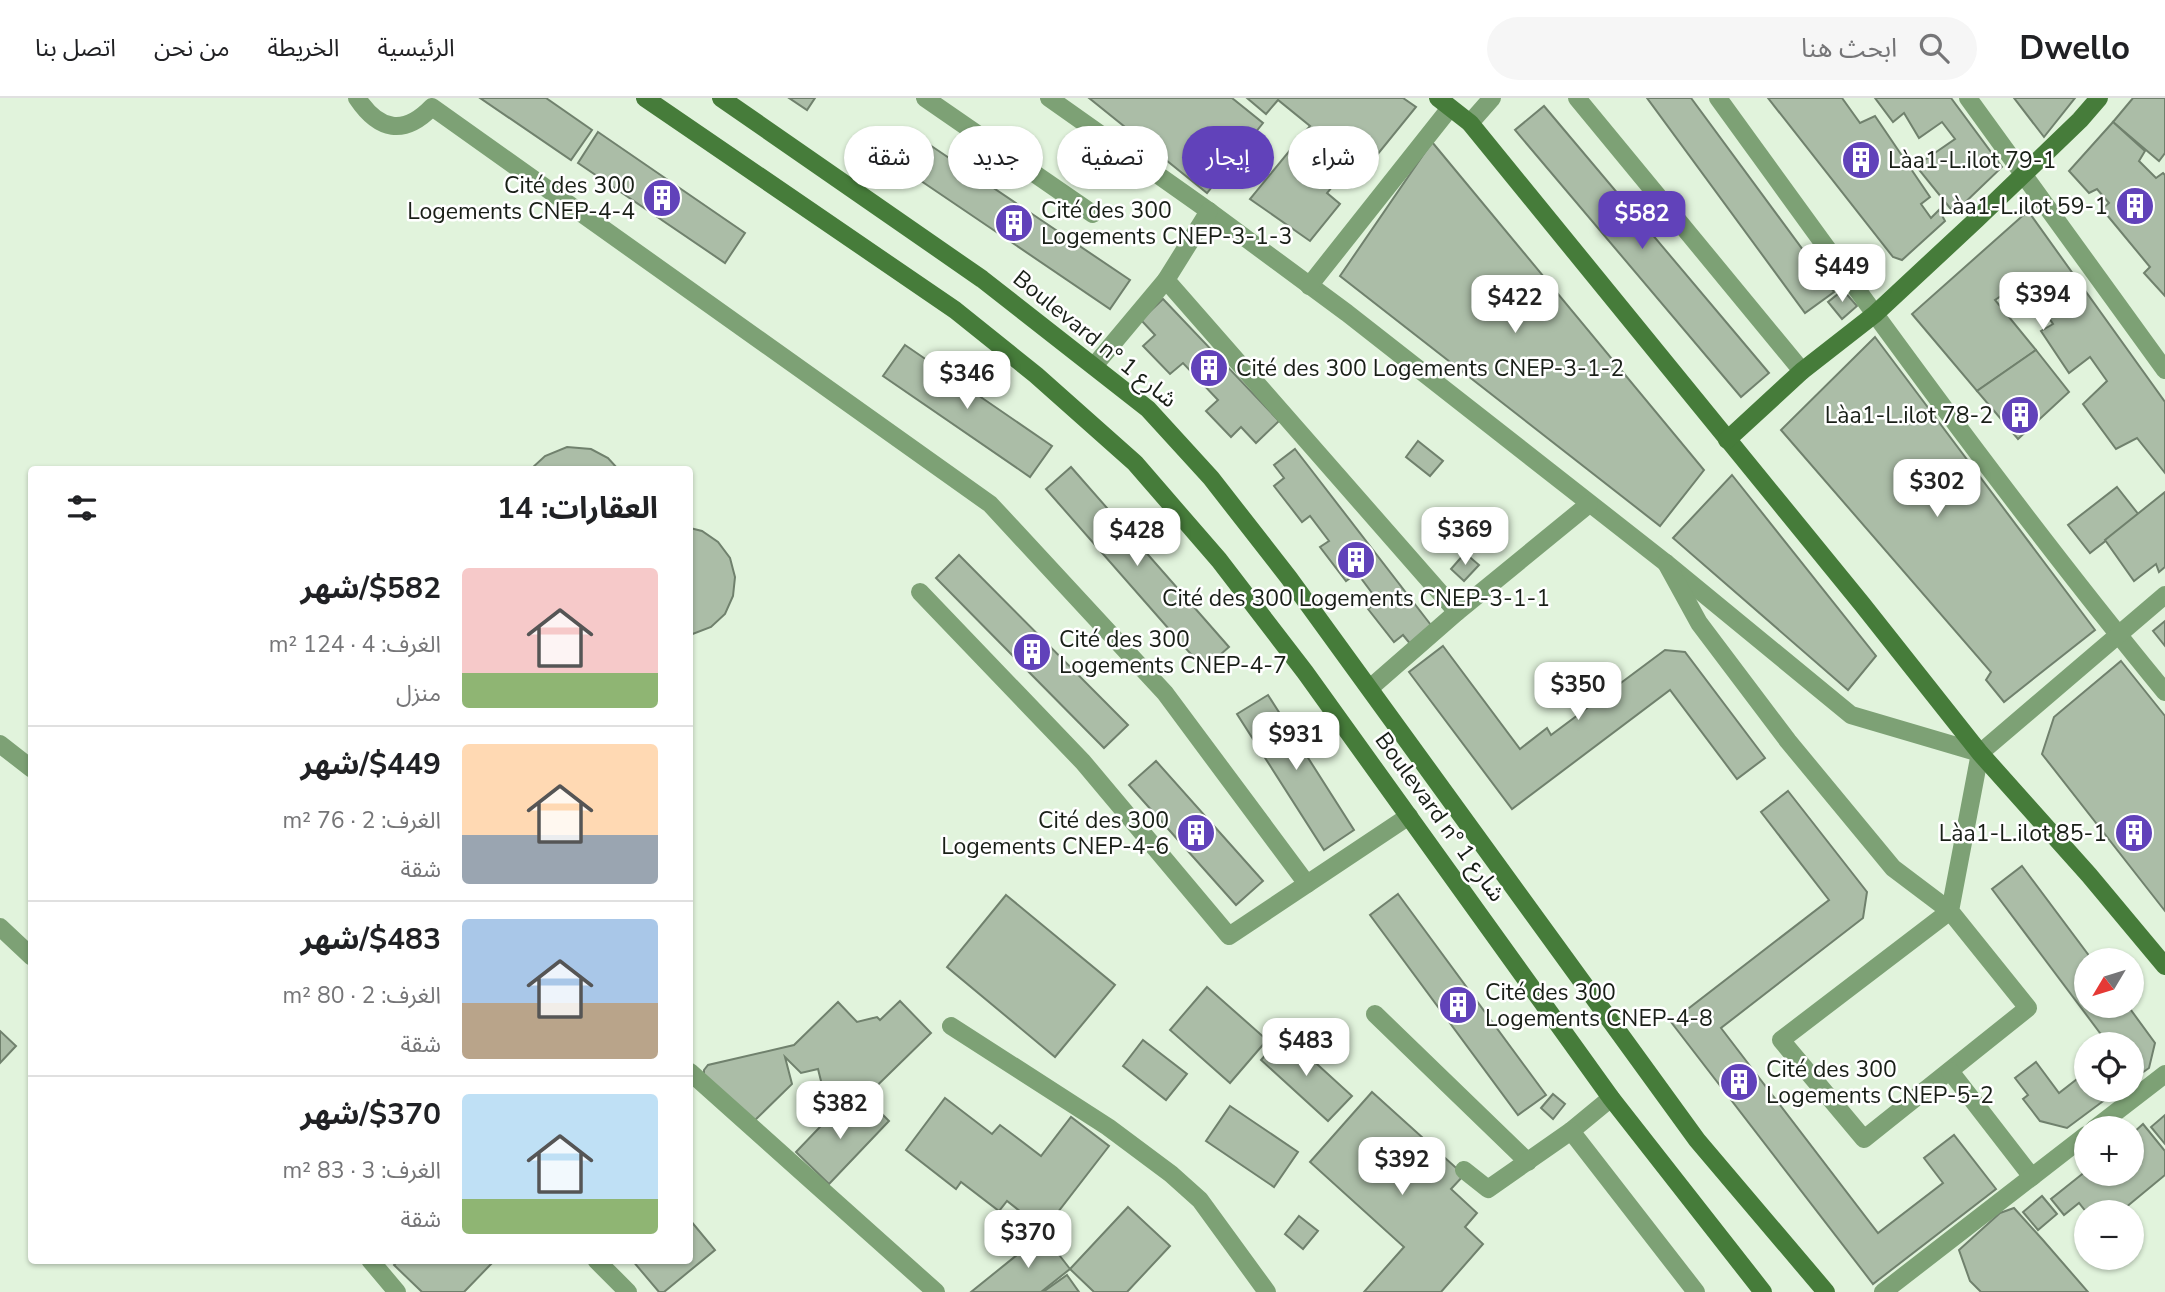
<!DOCTYPE html>
<html lang="ar">
<meta charset="utf-8">
<style>
:root{--surface:#fff;--page:#f6f6f6;--text:#202124;--muted:#757577;--line:#e0e0e0;--accent:#6142ba}
body{margin:0;font-family:"Nunito Sans","Noto Sans Arabic",sans-serif;background:var(--page);color:var(--text);direction:rtl;height:100vh;display:flex;flex-direction:column;font-size:26px;white-space:nowrap}
*{box-sizing:border-box;margin:0}
p{font-size:23px;color:var(--muted)}
.icon{flex:none;width:38px;height:38px;fill:none;stroke:currentColor;stroke-width:2;stroke-linecap:round;stroke-linejoin:round}
.map{position:relative;flex:1;overflow:hidden;direction:ltr}
.panel{position:absolute;left:28px;top:368px;width:665px;height:798px;display:flex;flex-direction:column;background:var(--surface);border-radius:7px;box-shadow:0 2px 5px #0004;direction:rtl}
.panel>*{flex:none}
.banner{position:absolute;left:714px;top:28px;width:665px;height:63px;direction:rtl;display:flex;gap:14px}
.needle{width:46px;rotate:232deg}
.controls{position:absolute;left:2074px;top:850px;display:grid;gap:14px}
.controls a{display:grid;place-items:center;width:70px;height:70px;border-radius:50%;background:var(--surface);box-shadow:0 2px 5px #0004;font-size:35px}
.price{position:absolute;translate:-50% -60px;padding:0 16px;border-radius:14px;background:#fff;color:#222;font-size:23px;line-height:46px;filter:drop-shadow(0 2px 4px #0008)}
.price::after{content:'';position:absolute;left:50%;top:42px;width:21px;height:16px;margin-left:-10px;background:inherit;clip-path:polygon(0 0,100% 0,50% 100%)}
.price.selected{background:var(--accent);color:#fff}
ul{padding:0;list-style:none}
li{display:flex;align-items:center;gap:21px;height:175px;padding:0 35px}
li+li{border-top:2px solid var(--line)}
li span{display:grid;place-items:center;flex:none;width:196px;height:140px;border-radius:7px;color:#555}
li>.icon{margin-inline-start:auto}
span .icon{width:84px;height:84px;fill:#fffc;stroke-width:1}
li b{font-size:30px}
h2{display:flex;justify-content:space-between;align-items:center;height:84px;padding:0 35px;font-size:30px}
.tag{padding:0 24px;border-radius:32px;background:var(--surface);box-shadow:0 2px 5px #0004;font-size:24px;line-height:63px}
.tag.selected{background:var(--accent);color:#fff}
header{display:flex;align-items:center;gap:42px;box-sizing:border-box;height:98px;padding:0 35px;background:var(--surface);border-bottom:2px solid var(--line)}
header strong{font-size:33px}
nav{display:flex;gap:38px;margin-inline-start:auto;font-size:24px}
.search{width:490px;height:63px;background:var(--page);display:flex;align-items:center;gap:18px;box-sizing:border-box;padding:0 24px;border-radius:38px;color:var(--muted);font-size:26px}
.map>svg:first-child{display:block}
</style>
<header>
<strong>Dwello</strong>
<div class="search"><svg class="icon" aria-label="search" viewBox="0 0 24 24"><circle cx="10" cy="10" r="6"/><path d="M15 15l6 6"/></svg>ابحث هنا</div>
<nav><a>الرئيسية</a><a>الخريطة</a><a>من نحن</a><a>اتصل بنا</a></nav>
</header>
<div class="map">
<svg width="2165" height="1194" viewBox="0 0 2165 1194">
<rect width="100%" height="100%" fill="#e1f3dc"/>
<!-- building -->
<g fill="#abbda7" stroke="#70816d" stroke-width="2">
<polygon points="480,0 546,0 592,32 571,62"/>
<polygon points="789,0 815,0 807,12"/>
<polygon points="1089,0 1232,0 1263,25 1207,95"/>
<polygon points="1247,0 1403,0 1416,9 1351,89 1340,79 1327,95 1340,106 1310,143 1250,101 1310,28 1278,2 1266,16"/>
<polygon points="1647,0 1691,0 1834,194 1805,215"/>
<polygon points="1768,0 1842,0 1860,25 1875,18 1930,99 1921,106 1931,120 1939,112 1945,123 1902,162 1893,159"/>
<polygon points="1875,0 1951,0 2002,69 1954,115 1916,68 1955,41 1942,24 1919,40 1904,15 1893,24"/>
<polygon points="2014,0 2075,0 2044,39"/>
<polygon points="2133,0 2165,0 2165,55 2159,63 2113,24"/>
<polygon points="1544,8 1769,275 1741,299 1515,32"/>
<polygon points="2113,24 2145,53 2139,63 2156,80 2163,75 2165,77 2165,198 2144,175 2150,169 2102,111 2109,105 2097,91 2089,95 2069,73"/>
<polygon points="598,34 745,135 725,165 578,65"/>
<polygon points="918,39 1130,182 1110,211 899,68"/>
<polygon points="1432,44 1704,372 1660,428 1340,178"/>
<polygon points="2028,113 2165,304 2165,375 2137,340 2116,351 2083,306 2107,283 2090,259 2069,275 2041,233 2053,226 2024,183 1995,202 2036,252 1977,293 1912,216"/>
<polygon points="1843,192 1857,208 1842,221 1828,204"/>
<polygon points="1163,201 1279,323 1256,345 1241,329 1231,339 1206,313 1218,302 1183,265 1170,276 1143,248 1155,237 1141,222"/>
<polygon points="1875,239 2095,532 2004,604 1986,582 1991,574 1781,332"/>
<polygon points="905,247 1052,348 1030,379 883,278"/>
<polygon points="2036,252 2069,294 2018,341 1977,293"/>
<polygon points="1418,343 1443,363 1430,378 1406,359"/>
<polygon points="567,349 591,351 608,360 618,371 531,371 545,358"/>
<polygon points="1295,351 1434,531 1412,548 1403,537 1394,544 1368,511 1378,503 1357,475 1346,483 1320,449 1329,443 1310,418 1302,424 1274,388 1284,380 1274,367"/>
<polygon points="1071,369 1229,549 1204,571 1046,391"/>
<polygon points="1732,377 1876,558 1848,592 1673,440"/>
<polygon points="2117,389 2139,417 2090,455 2068,427"/>
<polygon points="2165,394 2165,469 2159,474 2156,466 2134,483 2105,442"/>
<polygon points="690,430 702,433 718,444 730,460 735,479 733,498 725,516 711,529 690,537"/>
<polygon points="1465,455 1479,467 1464,483 1451,471"/>
<polygon points="959,457 1128,627 1104,650 936,480"/>
<polygon points="2165,523 2165,548 2153,533"/>
<polygon points="1443,548 1520,651 1547,630 1551,637 1665,552 1685,554 1765,660 1737,681 1670,592 1512,711 1409,574"/>
<polygon points="2121,563 2165,618 2165,813 2042,656 2054,619"/>
<polygon points="1268,597 1354,732 1324,752 1237,616"/>
<polygon points="1156,663 1263,783 1236,807 1129,687"/>
<polygon points="1788,693 1867,794 1863,820 1721,930 1878,1135 1943,1085 1924,1060 1954,1037 1996,1091 1873,1186 1671,924 1829,802 1761,714"/>
<polygon points="2022,768 2093,863 2086,863 2086,908 2128,908 2155,945 2149,970 2132,982 2132,947 2109,947 1992,791"/>
<polygon points="1398,796 1546,997 1518,1017 1370,817"/>
<polygon points="1006,797 1115,887 1055,959 947,869"/>
<polygon points="1207,889 1267,942 1230,985 1170,932"/>
<polygon points="900,903 931,935 851,1013 839,1001 851,990 827,995 823,991 818,971 801,975 785,959 792,986 752,1025 704,977 704,972 708,967 794,947 838,904 857,924 877,919 880,922"/>
<polygon points="0,933 16,948 0,965"/>
<polygon points="1284,936 1352,998 1328,1023 1261,962"/>
<polygon points="1143,942 1187,976 1166,1002 1123,968"/>
<polygon points="2036,964 2059,995 2086,974 2086,992 2118,992 2067,1030 2040,1023 2023,1001 2028,997 2015,980"/>
<polygon points="1372,994 1464,1077 1451,1091 1477,1115 1465,1129 1483,1146 1441,1194 1364,1194 1404,1149 1310,1064"/>
<polygon points="1553,996 1565,1006 1553,1021 1541,1010"/>
<polygon points="945,1000 992,1036 1000,1027 1041,1058 1071,1019 1109,1048 1044,1132 1007,1103 999,1113 961,1084 956,1091 906,1052"/>
<polygon points="841,1007 857,1023 873,1007 889,1023 829,1086 796,1054"/>
<polygon points="1230,1008 1298,1054 1274,1089 1206,1043"/>
<polygon points="2165,1017 2165,1046 2151,1029"/>
<polygon points="2143,1026 2165,1053 2165,1077 2119,1115 2087,1115 2079,1105 2064,1117 2051,1101 2086,1073 2086,1076 2132,1076 2132,1036"/>
<polygon points="2042,1098 2057,1116 2038,1132 2023,1114"/>
<polygon points="1128,1109 1170,1148 1127,1194 1094,1194 1070,1171"/>
<polygon points="2014,1110 2042,1141 2088,1194 1981,1194 1970,1183 1959,1152 2000,1115"/>
<polygon points="1299,1118 1318,1133 1303,1151 1285,1136"/>
<polygon points="690,1122 715,1152 664,1194 659,1194 632,1162 690,1162"/>
<polygon points="1043,1136 1070,1171 1041,1194 971,1194"/>
<polygon points="399,1162 493,1162 494,1163 464,1194 422,1194 394,1167"/>
<polygon points="1067,1177 1079,1194 1043,1194"/>
</g>
<g fill="none" stroke-linecap="round" stroke-linejoin="round">
<!-- street -->
<g stroke="#7da175" stroke-width="18">
<path d="M357 0C379 33 404 38 432 9L990 406 1165 595 1307 786"/>
<polyline points="925,0 1093,116"/>
<polyline points="1049,0 1209,113 1347,215 1666,465 1851,617 1980,655"/>
<polyline points="1577,0 1802,273"/>
<path d="M1718 0C1863 200 2008 403 2165 594"/>
<polyline points="1968,0 2165,272"/>
<polyline points="1470,25 1492,0"/>
<polyline points="1209,113 1166,182 1457,514 1589,406"/>
<polyline points="1309,188 1450,10"/>
<polyline points="1094,268 1166,182"/>
<polyline points="1666,465 1699,525 1788,643 1893,770 1950,813 2028,910 1864,1041 1781,942 1950,813 1980,655 2165,497"/>
<polyline points="920,494 1083,664 1229,838 1409,718"/>
<polyline points="1370,590 1457,514"/>
<polyline points="0,646 32,671"/>
<polyline points="0,829 32,859"/>
<polyline points="1375,916 1528,1064"/>
<polyline points="951,928 1108,1029 1171,1076 1200,1102 1267,1194"/>
<polyline points="1950,973 2032,1079"/>
<polyline points="690,974 936,1194"/>
<polyline points="2094,1031 2165,976"/>
<polyline points="1571,1033 1611,1000"/>
<polyline points="1464,1072 1488,1091 1571,1033 1696,1194"/>
<polyline points="370,1162 397,1194"/>
<polyline points="596,1162 628,1194"/>
<polyline points="1883,1194 2086,1037"/>
</g>
<!-- secondary -->
<g stroke="#467c3a" stroke-width="18">
<polyline points="645,0 955,212 1036,277 1135,365 1219,462 1305,574 1611,1000 1763,1194"/>
<polyline points="721,0 982,181 1148,311 1211,380 1289,480 1697,1042 1826,1194"/>
<polyline points="1438,0 1470,25 1862,506 1980,655 2089,777 2165,868"/>
<polyline points="1727,342 1802,273 1875,216 1976,122 2080,22 2099,0"/>
</g>
</g>
<!-- icons -->
<defs>
<symbol id="building-disc" viewBox="-11 -11 22 22"><circle r="9.5" fill="#6142ba" stroke="#fff"/><path d="M-4-6H4V6H1V3H-1V6H-4ZM-2.5-4.3h1.7v1.8h-1.7ZM.8-4.3h1.7v1.8H.8ZM-2.5-1h1.7V.8h-1.7ZM.8-1h1.7V.8H.8Z" fill="#fff"/></symbol>
</defs>
<g fill-rule="evenodd">
<use href="#building-disc" x="1839" y="40" width="44" height="44"/>
<use href="#building-disc" x="640" y="78" width="44" height="44"/>
<use href="#building-disc" x="2113" y="86" width="44" height="44"/>
<use href="#building-disc" x="992" y="103" width="44" height="44"/>
<use href="#building-disc" x="1187" y="248" width="44" height="44"/>
<use href="#building-disc" x="1998" y="295" width="44" height="44"/>
<use href="#building-disc" x="1334" y="440" width="44" height="44"/>
<use href="#building-disc" x="1010" y="532" width="44" height="44"/>
<use href="#building-disc" x="1174" y="713" width="44" height="44"/>
<use href="#building-disc" x="2112" y="713" width="44" height="44"/>
<use href="#building-disc" x="1436" y="885" width="44" height="44"/>
<use href="#building-disc" x="1717" y="962" width="44" height="44"/>
</g>
<g text-anchor="middle" dominant-baseline="central" stroke-width="5" stroke-linejoin="round" paint-order="stroke">
<!-- poi labels -->
<g font-size="23" fill="#191f17" stroke="#fff" text-anchor="start">
<text x="1888" y="62">Làa1-L.ilot 79-1</text>
<text x="635" y="87" text-anchor="end">Cité des 300<tspan x="635" dy="26">Logements CNEP-4-4</tspan></text>
<text x="2108" y="108" text-anchor="end">Làa1-L.ilot 59-1</text>
<text x="1041" y="112">Cité des 300<tspan x="1041" dy="26">Logements CNEP-3-1-3</tspan></text>
<text x="1236" y="270">Cité des 300 Logements CNEP-3-1-2</text>
<text x="1993" y="317" text-anchor="end">Làa1-L.ilot 78-2</text>
<text x="1356" y="500" text-anchor="middle">Cité des 300 Logements CNEP-3-1-1</text>
<text x="1059" y="541">Cité des 300<tspan x="1059" dy="26">Logements CNEP-4-7</tspan></text>
<text x="1169" y="722" text-anchor="end">Cité des 300<tspan x="1169" dy="26">Logements CNEP-4-6</tspan></text>
<text x="2107" y="735" text-anchor="end">Làa1-L.ilot 85-1</text>
<text x="1485" y="894">Cité des 300<tspan x="1485" dy="26">Logements CNEP-4-8</tspan></text>
<text x="1766" y="971">Cité des 300<tspan x="1766" dy="26">Logements CNEP-5-2</tspan></text>
</g>
<!-- street labels -->
<g font-size="23" fill="#191f17" stroke="#fff">
<text transform="translate(1095 241) rotate(39)">Boulevard n° شارع 1</text>
<text transform="translate(1440 719) rotate(54)">Boulevard n° شارع 1</text>
</g>
</g>
</svg>
<div class="controls">
<a><svg class="needle" viewBox="-14 -14 28 28"><path d="M0-13l5 13h-10z" fill="#e53935"/><path d="M0 13l5-13h-10z" fill="#757577"/></svg></a>
<a><svg class="icon" aria-label="locate" viewBox="0 0 24 24"><circle cx="12" cy="12" r="6"/><path d="M12 2v4M12 18v4M2 12h4M18 12h4"/></svg></a>
<a>+</a>
<a>−</a>
</div>
<b class="price selected" style="left:1642px;top:153px">$582</b>
<b class="price" style="left:1842px;top:206px">$449</b>
<b class="price" style="left:2043px;top:234px">$394</b>
<b class="price" style="left:1515px;top:237px">$422</b>
<b class="price" style="left:967px;top:313px">$346</b>
<b class="price" style="left:1937px;top:421px">$302</b>
<b class="price" style="left:1465px;top:469px">$369</b>
<b class="price" style="left:1137px;top:470px">$428</b>
<b class="price" style="left:1578px;top:624px">$350</b>
<b class="price" style="left:1296px;top:674px">$931</b>
<b class="price" style="left:1306px;top:980px">$483</b>
<b class="price" style="left:840px;top:1043px">$382</b>
<b class="price" style="left:1402px;top:1099px">$392</b>
<b class="price" style="left:1028px;top:1172px">$370</b>
<div class="banner">
<a class="tag">شراء</a>
<a class="tag selected">إيجار</a>
<a class="tag">تصفية</a>
<a class="tag">جديد</a>
<a class="tag">شقة</a>
</div>
<section class="panel">
<h2>العقارات: 14<svg class="icon" aria-label="filters" viewBox="0 0 24 24"><path d="M4 7h16M4 17h16"/><circle cx="9" cy="7" r="2"/><circle cx="15" cy="17" r="2"/></svg></h2>
<ul>
<li><span style="background:linear-gradient(#f6c9c9 75%,#8fb573 0)"><svg class="icon" aria-label="home" viewBox="0 0 24 24"><path d="M3 11l9-7 9 7M6 9v11h12V9"/></svg></span><div><b>$582/شهر</b><p>الغرف: 4 · 124 m²</p><p>منزل</p></div></li>
<li><span style="background:linear-gradient(#ffd9b3 65%,#9aa5b1 0)"><svg class="icon" aria-label="home" viewBox="0 0 24 24"><path d="M3 11l9-7 9 7M6 9v11h12V9"/></svg></span><div><b>$449/شهر</b><p>الغرف: 2 · 76 m²</p><p>شقة</p></div></li>
<li><span style="background:linear-gradient(#a9c7e8 60%,#b9a48a 0)"><svg class="icon" aria-label="home" viewBox="0 0 24 24"><path d="M3 11l9-7 9 7M6 9v11h12V9"/></svg></span><div><b>$483/شهر</b><p>الغرف: 2 · 80 m²</p><p>شقة</p></div></li>
<li><span style="background:linear-gradient(#bfe0f5 75%,#8fb573 0)"><svg class="icon" aria-label="home" viewBox="0 0 24 24"><path d="M3 11l9-7 9 7M6 9v11h12V9"/></svg></span><div><b>$370/شهر</b><p>الغرف: 3 · 83 m²</p><p>شقة</p></div></li>
</ul>
</section>
</div>
